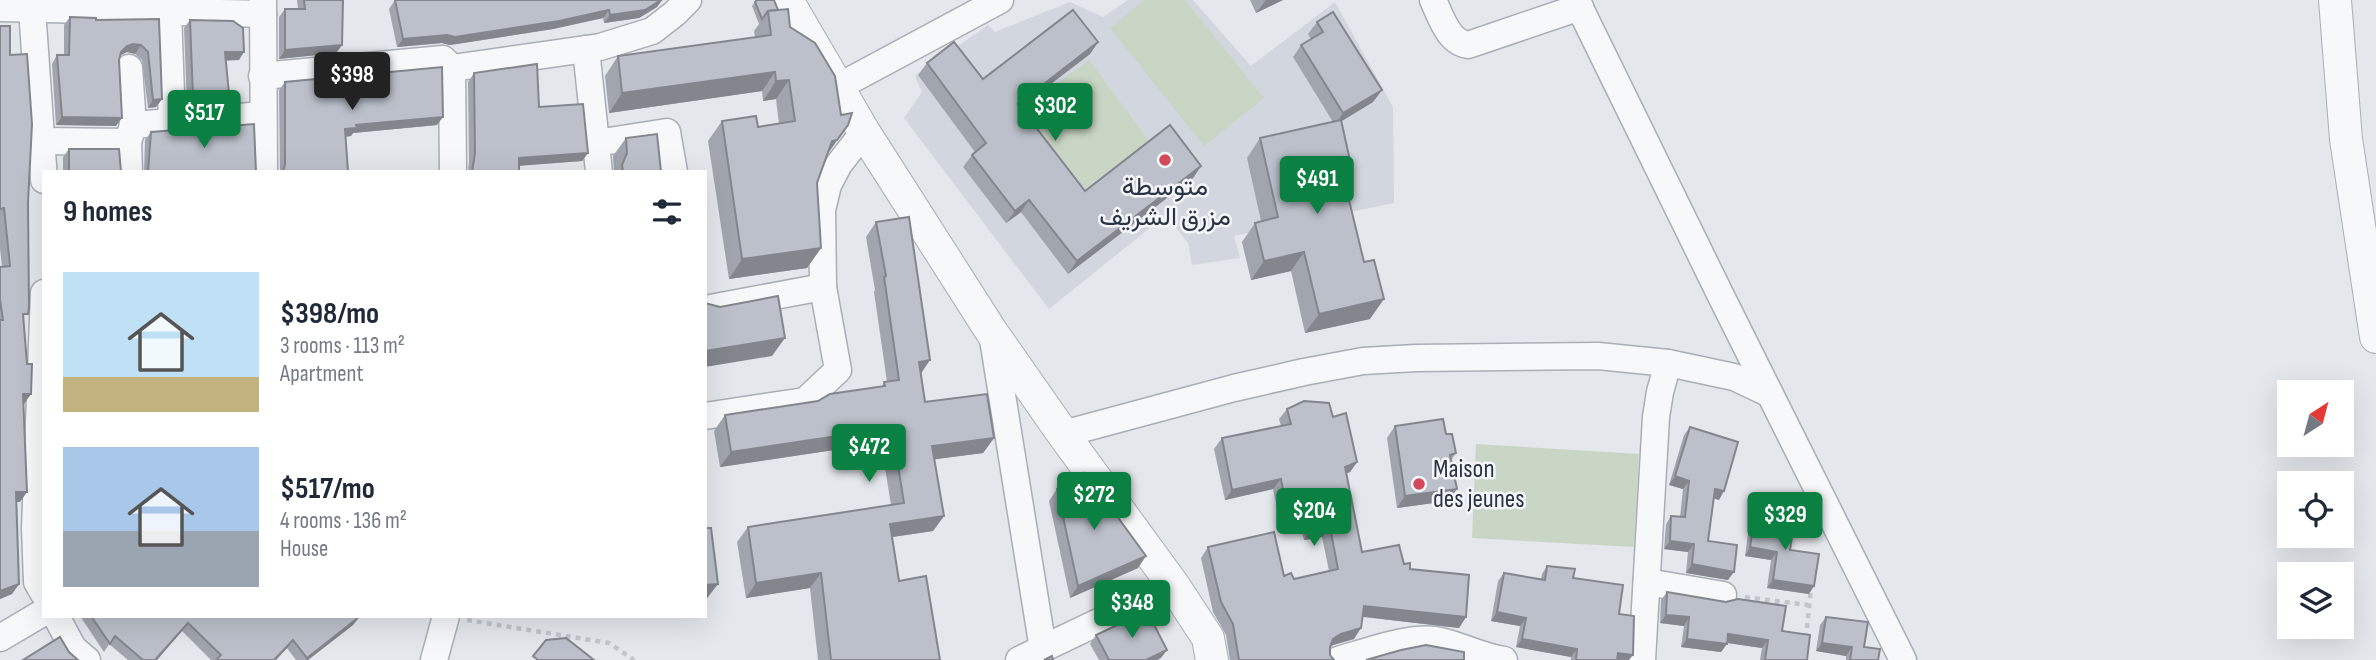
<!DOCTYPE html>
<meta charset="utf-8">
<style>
:root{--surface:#fff;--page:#f2f2f3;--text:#1f2937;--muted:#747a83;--accent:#0b8043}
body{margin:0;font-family:"Sofia Sans Condensed",Vazirmatn,sans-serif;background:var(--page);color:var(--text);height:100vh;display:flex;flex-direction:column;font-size:26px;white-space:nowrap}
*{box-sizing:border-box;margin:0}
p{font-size:23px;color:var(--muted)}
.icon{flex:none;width:38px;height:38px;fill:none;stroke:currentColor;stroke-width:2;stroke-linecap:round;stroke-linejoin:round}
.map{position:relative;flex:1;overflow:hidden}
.drawer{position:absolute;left:42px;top:170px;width:665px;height:448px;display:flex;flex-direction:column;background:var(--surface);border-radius:0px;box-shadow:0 7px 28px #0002}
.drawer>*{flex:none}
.needle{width:46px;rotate:36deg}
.buttons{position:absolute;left:2277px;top:380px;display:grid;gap:14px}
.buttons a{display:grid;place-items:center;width:77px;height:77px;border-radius:0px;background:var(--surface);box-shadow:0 7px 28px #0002;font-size:35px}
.price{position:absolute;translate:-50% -60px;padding:0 16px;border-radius:7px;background:var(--accent);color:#fff;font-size:23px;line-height:46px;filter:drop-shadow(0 2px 4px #0008)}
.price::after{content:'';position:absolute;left:50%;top:42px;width:21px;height:16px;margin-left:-10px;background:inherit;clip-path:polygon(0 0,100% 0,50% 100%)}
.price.current{background:#222;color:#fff}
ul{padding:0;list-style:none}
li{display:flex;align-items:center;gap:21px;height:175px;padding:0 21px}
li span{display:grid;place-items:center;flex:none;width:196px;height:140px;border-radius:0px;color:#555}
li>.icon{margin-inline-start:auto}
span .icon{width:84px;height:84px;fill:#fffc;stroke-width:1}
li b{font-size:30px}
h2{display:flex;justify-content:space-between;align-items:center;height:84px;padding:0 21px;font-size:30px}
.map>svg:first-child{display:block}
</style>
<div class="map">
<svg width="2376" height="660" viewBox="0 0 2376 660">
<rect width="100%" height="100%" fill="#e4e7ec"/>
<!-- built -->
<polygon fill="#d2d6de" points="1128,0 1193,0 1251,66 1335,2 1393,107 1394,203 1234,236 1240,258 1192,265 1188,243 1166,215 1049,309 904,118 922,92 915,76 988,25 995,32 1070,2 1103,17"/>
<!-- green -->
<g fill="#c9d6c5">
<polygon points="1144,0 1185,0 1264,98 1204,146 1110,28"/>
<polygon points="1089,60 1149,141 1081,191 1021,109"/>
<polygon points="1476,444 1639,454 1634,547 1472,538"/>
</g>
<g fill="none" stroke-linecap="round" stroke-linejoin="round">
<defs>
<g id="minor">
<polyline points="263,0 264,172"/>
<path d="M1433 0C1441 17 1448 42 1468 45L1580 7"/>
<polyline points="1576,0 1721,296 1903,660"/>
<polyline points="0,8 263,14"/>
<polyline points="32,9 44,180"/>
<polyline points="168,12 172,121"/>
<polyline points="586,49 599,172"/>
<polyline points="129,68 133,125"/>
<polyline points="262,76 443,59 452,68"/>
<polyline points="838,87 1000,0"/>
<polyline points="41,141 128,142 129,172"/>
<polyline points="128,142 133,125 263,115"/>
<polyline points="596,143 667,132 674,172"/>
<polyline points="453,172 452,68 600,47 652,31 674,14 688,0"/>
<polyline points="44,293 35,528 37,582 44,594"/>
<polyline points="705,309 823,287"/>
<polyline points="992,333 1043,649"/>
<polyline points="705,416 805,401 838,370 823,287 822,210 828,185 839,164 864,132"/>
<polyline points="1063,434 1234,388 1304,372 1363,361 1416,358 1598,356 1668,363 1734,377 1770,394"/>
<polyline points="1647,582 1723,595"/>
<polyline points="56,616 73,648 87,660"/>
<polyline points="0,638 44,612"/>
<polyline points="434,660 446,616"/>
<polyline points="1019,660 1174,586"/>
<path d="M1338 660C1366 652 1413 634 1441 641 1462 646 1482 657 1504 660"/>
<polyline points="1642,660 1656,417 1660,392 1668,363"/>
</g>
<g id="tertiary">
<polyline points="787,0 864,132 991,331 1063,434 1174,586 1208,638 1212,660"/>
<polyline points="2335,0 2346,139 2376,337"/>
</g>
</defs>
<!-- minor casing -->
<use href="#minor" stroke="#a9aeb7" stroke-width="29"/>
<!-- tertiary casing -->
<use href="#tertiary" stroke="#a9aeb7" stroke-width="34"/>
<!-- path -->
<g stroke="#c2c5cb" stroke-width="4.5" stroke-dasharray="5 5" stroke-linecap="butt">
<polyline points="1745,597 1808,605"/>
<polyline points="467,620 609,643 634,660"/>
<polyline points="1806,638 1811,588"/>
</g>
<!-- minor -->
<use href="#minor" stroke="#f7f8fa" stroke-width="26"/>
<!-- tertiary -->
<use href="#tertiary" stroke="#f7f8fa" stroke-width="32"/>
</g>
<!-- wall -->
<g fill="#a1a5ae">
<polygon points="297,0 343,0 342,45 336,53 279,59 279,17 285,9 298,9"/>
<polygon points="395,0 662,0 657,7 639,18 604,23 603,18 553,29 450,45 442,43 397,47 389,9"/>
<polygon points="1250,0 1283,0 1256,13"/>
<polygon points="755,2 778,10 790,27 828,154 817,183 821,248 807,268 729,279 708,141 722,121 758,127 779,124 776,99 763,101 762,91 609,113 605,76 618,56 755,37 754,31 759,24 752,6"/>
<polygon points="70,17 96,20 159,19 162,99 156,107 148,108 142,60 135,54 127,52 121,55 119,60 116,126 56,125 52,64 57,55 64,55 64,25"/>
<polygon points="190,20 239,60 226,60 223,102 187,105 184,28"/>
<polygon points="1317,22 1382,90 1373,102 1342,121 1351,165 1343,177 1370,319 1305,333 1291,271 1251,280 1242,242 1255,223 1261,221 1247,158 1260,138 1333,122 1293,57 1301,45 1311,39 1308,34"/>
<polygon points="0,26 10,55 28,203 24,320 27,364 31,394 23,404 20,502 16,502 19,584 12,594 0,599 0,267 2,267 0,248"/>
<polygon points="1098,42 1090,54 1020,107 1085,191 1201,166 1193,178 1068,274 1021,212 1006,223 963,167 972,155 975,152 918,75 927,63 983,79"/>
<polygon points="474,73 539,107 588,153 582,161 519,166 519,172 468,172 469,162 468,82"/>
<polygon points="285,82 437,125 353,133 351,136 345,137 348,172 280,172 279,90"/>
<polygon points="151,132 256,172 144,172 145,140"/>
<polygon points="626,138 661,172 614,172 613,156"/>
<polygon points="69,149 121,171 63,172 63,157"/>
<polygon points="876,222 921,374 925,402 994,438 983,453 934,459 944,516 933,531 892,537 899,581 940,660 818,660 810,588 746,598 737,542 748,527 891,505 881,443 720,467 714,431 725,415 818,401 882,386 884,382 887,382 874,292 875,290 866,237"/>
<polygon points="1287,409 1333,417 1357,462 1350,472 1346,474 1362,552 1404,564 1466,617 1459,628 1363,617 1354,639 1333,645 1330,647 1330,655 1334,660 1230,660 1226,635 1213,612 1201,558 1208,547 1294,579 1329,571 1322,537 1304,540 1298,517 1279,517 1273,489 1225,500 1214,449 1222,438 1281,426 1279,419"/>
<polygon points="1395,426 1456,453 1451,460 1448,501 1397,508 1387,438"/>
<polygon points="1690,427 1719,500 1714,498 1708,541 1728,580 1686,573 1688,552 1664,549 1666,524 1671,516 1680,517 1683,489 1669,485 1684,435"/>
<polygon points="1057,489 1138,568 1070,598 1049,501"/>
<polygon points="1755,518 1790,550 1809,594 1767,588 1771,560 1745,556 1749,526"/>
<polygon points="1547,566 1573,578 1619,614 1629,660 1571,660 1571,657 1516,647 1520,626 1491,621 1498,581 1504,573 1541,579 1542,574"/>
<polygon points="1667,592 1782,631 1807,660 1760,660 1762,648 1727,643 1721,652 1681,647 1684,626 1660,623 1661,600"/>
<polygon points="80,616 358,616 359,617 353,625 308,660 296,660 287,648 276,660 211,660 182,631 157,660 128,660 109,644 104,652"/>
<polygon points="1826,617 1864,647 1878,660 1846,660 1846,656 1816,651 1820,625"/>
<polygon points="1096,635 1161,658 1157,660 1099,660 1090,644"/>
</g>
<!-- shaded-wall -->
<g fill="#83868d">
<polygon points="662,0 657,7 639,18 604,23 610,15"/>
<polygon points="1266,0 1283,0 1256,13"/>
<polygon points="609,10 603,18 553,29 450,45 442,43 397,47 403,39"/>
<polygon points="1098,42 1090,54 1009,116 1018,104"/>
<polygon points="133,44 141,45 135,54 127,52 121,55 121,52 127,46"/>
<polygon points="342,45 336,53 279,59 285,50"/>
<polygon points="225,52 244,52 239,60 219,61"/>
<polygon points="775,72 762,91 609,113 622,93"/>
<polygon points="789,80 776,99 763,101 776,81"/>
<polygon points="1382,90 1373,102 1335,125 1343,113"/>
<polygon points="229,94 223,102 187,105 193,97"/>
<polygon points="162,99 156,107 148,108 153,100"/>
<polygon points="62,117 122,118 116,126 56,125"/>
<polygon points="443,117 437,125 353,133 351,136 339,137 345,129 356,125"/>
<polygon points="848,125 824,159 832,141"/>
<polygon points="588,153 582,161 513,166 519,158"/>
<polygon points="1351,165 1338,184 1341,167"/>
<polygon points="1201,166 1193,178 1068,274 1077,261"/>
<polygon points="1029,200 1021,212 1006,223 1015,211"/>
<polygon points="821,248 807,268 729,279 742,259"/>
<polygon points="1304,252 1291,271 1251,280 1264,261"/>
<polygon points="1384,299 1370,319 1305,333 1319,314"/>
<polygon points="785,338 772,356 705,367 705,351"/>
<polygon points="930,360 920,375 919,362"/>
<polygon points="23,394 31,394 24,404 16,404"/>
<polygon points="892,428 881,443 720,467 731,452"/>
<polygon points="994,438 983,453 922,461 932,446"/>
<polygon points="1357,462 1350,472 1337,477 1345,467"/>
<polygon points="1675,476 1689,481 1683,489 1669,485"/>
<polygon points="1281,479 1273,489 1225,500 1232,490"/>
<polygon points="1457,489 1448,501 1397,508 1405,496"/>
<polygon points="1715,489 1724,491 1719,500 1710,497"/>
<polygon points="16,492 27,492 20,502 9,502"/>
<polygon points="1286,507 1305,507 1298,517 1279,517"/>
<polygon points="944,516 933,531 879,539 890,524"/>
<polygon points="1330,527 1322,537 1304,540 1311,529"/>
<polygon points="1670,541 1694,544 1688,552 1664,549"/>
<polygon points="1750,547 1777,552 1771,560 1745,556"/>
<polygon points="1146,556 1138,568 1070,598 1078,586"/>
<polygon points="1692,564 1734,572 1728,580 1686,573"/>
<polygon points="821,573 810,588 746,598 756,583"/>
<polygon points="1773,580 1814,586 1809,594 1767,588"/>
<polygon points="19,584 12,594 0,599 0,591"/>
<polygon points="718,584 705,601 705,585"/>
<polygon points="1364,606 1466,617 1459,628 1357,616"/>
<polygon points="1497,612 1526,618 1520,626 1491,621"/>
<polygon points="1666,615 1689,617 1684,626 1660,623"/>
<polygon points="359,617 353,625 308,660 305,660"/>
<polygon points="188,623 157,660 155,660"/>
<polygon points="1361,628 1354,639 1333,645 1326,650 1333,639 1341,634"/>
<polygon points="1728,634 1768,640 1762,648 1722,642"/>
<polygon points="1522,639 1577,649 1571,657 1516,647"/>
<polygon points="1687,639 1727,644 1721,652 1681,647"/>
<polygon points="293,640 287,648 276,660 274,660"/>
<polygon points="1822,643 1852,647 1846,656 1816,651"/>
<polygon points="1167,650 1161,658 1157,660 1146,660"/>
<polygon points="1618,653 1633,655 1629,660 1613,660"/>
</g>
<!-- building -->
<g fill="#bbc0ca" stroke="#83868d" stroke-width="2">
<polygon points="304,0 343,0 342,45 285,50 285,9 305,9"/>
<polygon points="395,0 661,0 645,10 610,15 609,10 559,21 455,37 447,35 403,39"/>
<polygon points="757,0 774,0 778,10 768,11 762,19 755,2"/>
<polygon points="788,9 790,27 815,43 835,76 841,115 852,113 848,125 837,140 832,141 817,183 821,248 742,259 722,121 756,116 758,127 795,121 789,80 776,81 775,72 622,93 618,56 771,35 768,11"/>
<polygon points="1073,10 1098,42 1018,104 1085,191 1170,125 1201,166 1077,261 1029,200 1015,211 972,155 986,143 927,63 954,42 983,79"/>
<polygon points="1333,12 1382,90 1343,113 1301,45 1323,32 1317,22"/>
<polygon points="70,17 96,18 96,20 159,19 162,99 153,100 148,52 141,45 133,44 127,46 121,52 119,60 122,118 62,117 57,55 69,55"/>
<polygon points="190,20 233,21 243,28 244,52 225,52 229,94 193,97"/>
<polygon points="0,26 10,26 10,55 27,54 32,124 28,203 29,307 28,314 23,314 27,364 32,364 31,394 23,394 27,492 16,492 19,584 0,591 0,320 3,320 0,300 0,267 10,266 4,208 0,209"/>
<polygon points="537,64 539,107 583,104 588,153 519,158 519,172 472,172 475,153 474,73"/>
<polygon points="442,67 443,117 356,125 357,128 345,129 348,172 283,172 285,164 285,82"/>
<polygon points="1341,120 1351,165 1341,167 1364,262 1374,260 1384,299 1319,314 1304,252 1264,261 1255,223 1278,217 1260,138"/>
<polygon points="254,124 256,172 148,172 151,132"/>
<polygon points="657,134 661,172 623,172 622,165 627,153 626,138"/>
<polygon points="69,149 119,149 121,172 69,172"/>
<polygon points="909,217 930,360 919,362 925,402 987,394 994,438 932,446 944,516 890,524 899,581 926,576 940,660 831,660 821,573 756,583 748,527 904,503 892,428 731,452 725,415 818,401 830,394 885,386 884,382 899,380 884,277 886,276 876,222"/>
<polygon points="778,296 785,338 705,351 705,303 720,307"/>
<polygon points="1304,401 1329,403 1333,417 1346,413 1357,462 1345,467 1362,552 1399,545 1404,564 1410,563 1410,569 1469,575 1466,617 1364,606 1361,628 1341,634 1333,639 1330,647 1330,655 1334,660 1239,660 1233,624 1221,602 1208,547 1274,532 1284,576 1291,573 1294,579 1338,569 1330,527 1311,529 1305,507 1286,507 1281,479 1232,490 1222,438 1291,424 1287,409"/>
<polygon points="1443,419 1446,434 1452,434 1456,453 1450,455 1457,489 1405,496 1395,426"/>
<polygon points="1690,427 1738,442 1724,491 1715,489 1708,541 1737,545 1734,572 1692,564 1694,544 1670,541 1671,516 1685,517 1689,481 1675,476"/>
<polygon points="1083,473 1093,490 1098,490 1146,556 1078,586 1057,489"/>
<polygon points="1755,518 1794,524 1790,550 1819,554 1814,586 1773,580 1777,552 1750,547"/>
<polygon points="705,528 711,528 718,584 705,585"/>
<polygon points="1547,566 1575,569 1573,578 1623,585 1619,614 1634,616 1633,655 1618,653 1617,660 1576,660 1577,649 1522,639 1526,618 1497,612 1504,573 1545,580"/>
<polygon points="1667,592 1726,602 1738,599 1786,606 1782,631 1810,635 1807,660 1765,660 1768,640 1728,634 1727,644 1687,639 1689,617 1666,615"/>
<polygon points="1147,611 1167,650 1146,660 1109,660 1096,635"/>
<polygon points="91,616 358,616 359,617 307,658 293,640 274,660 216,660 221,655 188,623 155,660 143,660 115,636 110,644"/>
<polygon points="1826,617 1868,622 1864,647 1880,649 1878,660 1850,660 1852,647 1822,643"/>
<polygon points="60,637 69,652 78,660 23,660"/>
<polygon points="566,638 594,660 538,660 533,656 546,640"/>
<polygon points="1426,645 1464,652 1464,660 1366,660 1401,650"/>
<polygon points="1052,656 1053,660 1044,660"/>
</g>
<!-- markers -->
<g fill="#d1495b" stroke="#f4f6f9" stroke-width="2.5">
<circle cx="1165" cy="160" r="7"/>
<circle cx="1419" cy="484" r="7"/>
</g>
<g text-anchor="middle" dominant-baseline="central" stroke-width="5" stroke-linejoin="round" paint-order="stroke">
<!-- poi labels -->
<g font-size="26" fill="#2b3445" stroke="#f4f6f9">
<text x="1165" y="187">متوسطة<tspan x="1165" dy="30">مزرق الشريف</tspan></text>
<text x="1433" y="469" text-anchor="start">Maison<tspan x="1433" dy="30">des jeunes</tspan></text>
</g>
</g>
</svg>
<div class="buttons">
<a><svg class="needle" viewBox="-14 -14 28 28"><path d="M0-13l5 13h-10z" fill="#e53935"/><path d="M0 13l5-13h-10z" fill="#747a83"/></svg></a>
<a><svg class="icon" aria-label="locate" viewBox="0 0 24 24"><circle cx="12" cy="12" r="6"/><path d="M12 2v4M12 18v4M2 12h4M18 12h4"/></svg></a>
<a><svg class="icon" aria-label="layers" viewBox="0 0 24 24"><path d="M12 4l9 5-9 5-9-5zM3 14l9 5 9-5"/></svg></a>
</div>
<b class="price current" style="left:352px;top:112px">$398</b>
<b class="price" style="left:1055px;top:143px">$302</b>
<b class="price" style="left:204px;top:150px">$517</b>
<b class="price" style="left:1317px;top:216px">$491</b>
<b class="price" style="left:869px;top:484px">$472</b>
<b class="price" style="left:1094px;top:532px">$272</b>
<b class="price" style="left:1314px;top:548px">$204</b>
<b class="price" style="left:1785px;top:552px">$329</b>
<b class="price" style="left:1132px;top:640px">$348</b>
<section class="drawer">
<h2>9 homes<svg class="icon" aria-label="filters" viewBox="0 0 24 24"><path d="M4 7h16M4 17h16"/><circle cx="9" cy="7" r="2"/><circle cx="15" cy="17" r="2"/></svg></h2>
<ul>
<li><span style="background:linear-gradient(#bfe0f5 75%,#c2b280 0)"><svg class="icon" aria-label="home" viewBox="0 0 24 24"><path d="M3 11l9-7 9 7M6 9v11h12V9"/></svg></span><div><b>$398/mo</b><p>3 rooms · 113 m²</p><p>Apartment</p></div></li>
<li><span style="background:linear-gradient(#a9c7e8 60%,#9aa5b1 0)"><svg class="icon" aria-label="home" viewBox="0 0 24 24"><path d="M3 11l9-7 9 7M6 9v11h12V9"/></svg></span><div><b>$517/mo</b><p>4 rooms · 136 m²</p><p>House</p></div></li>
</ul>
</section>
</div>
